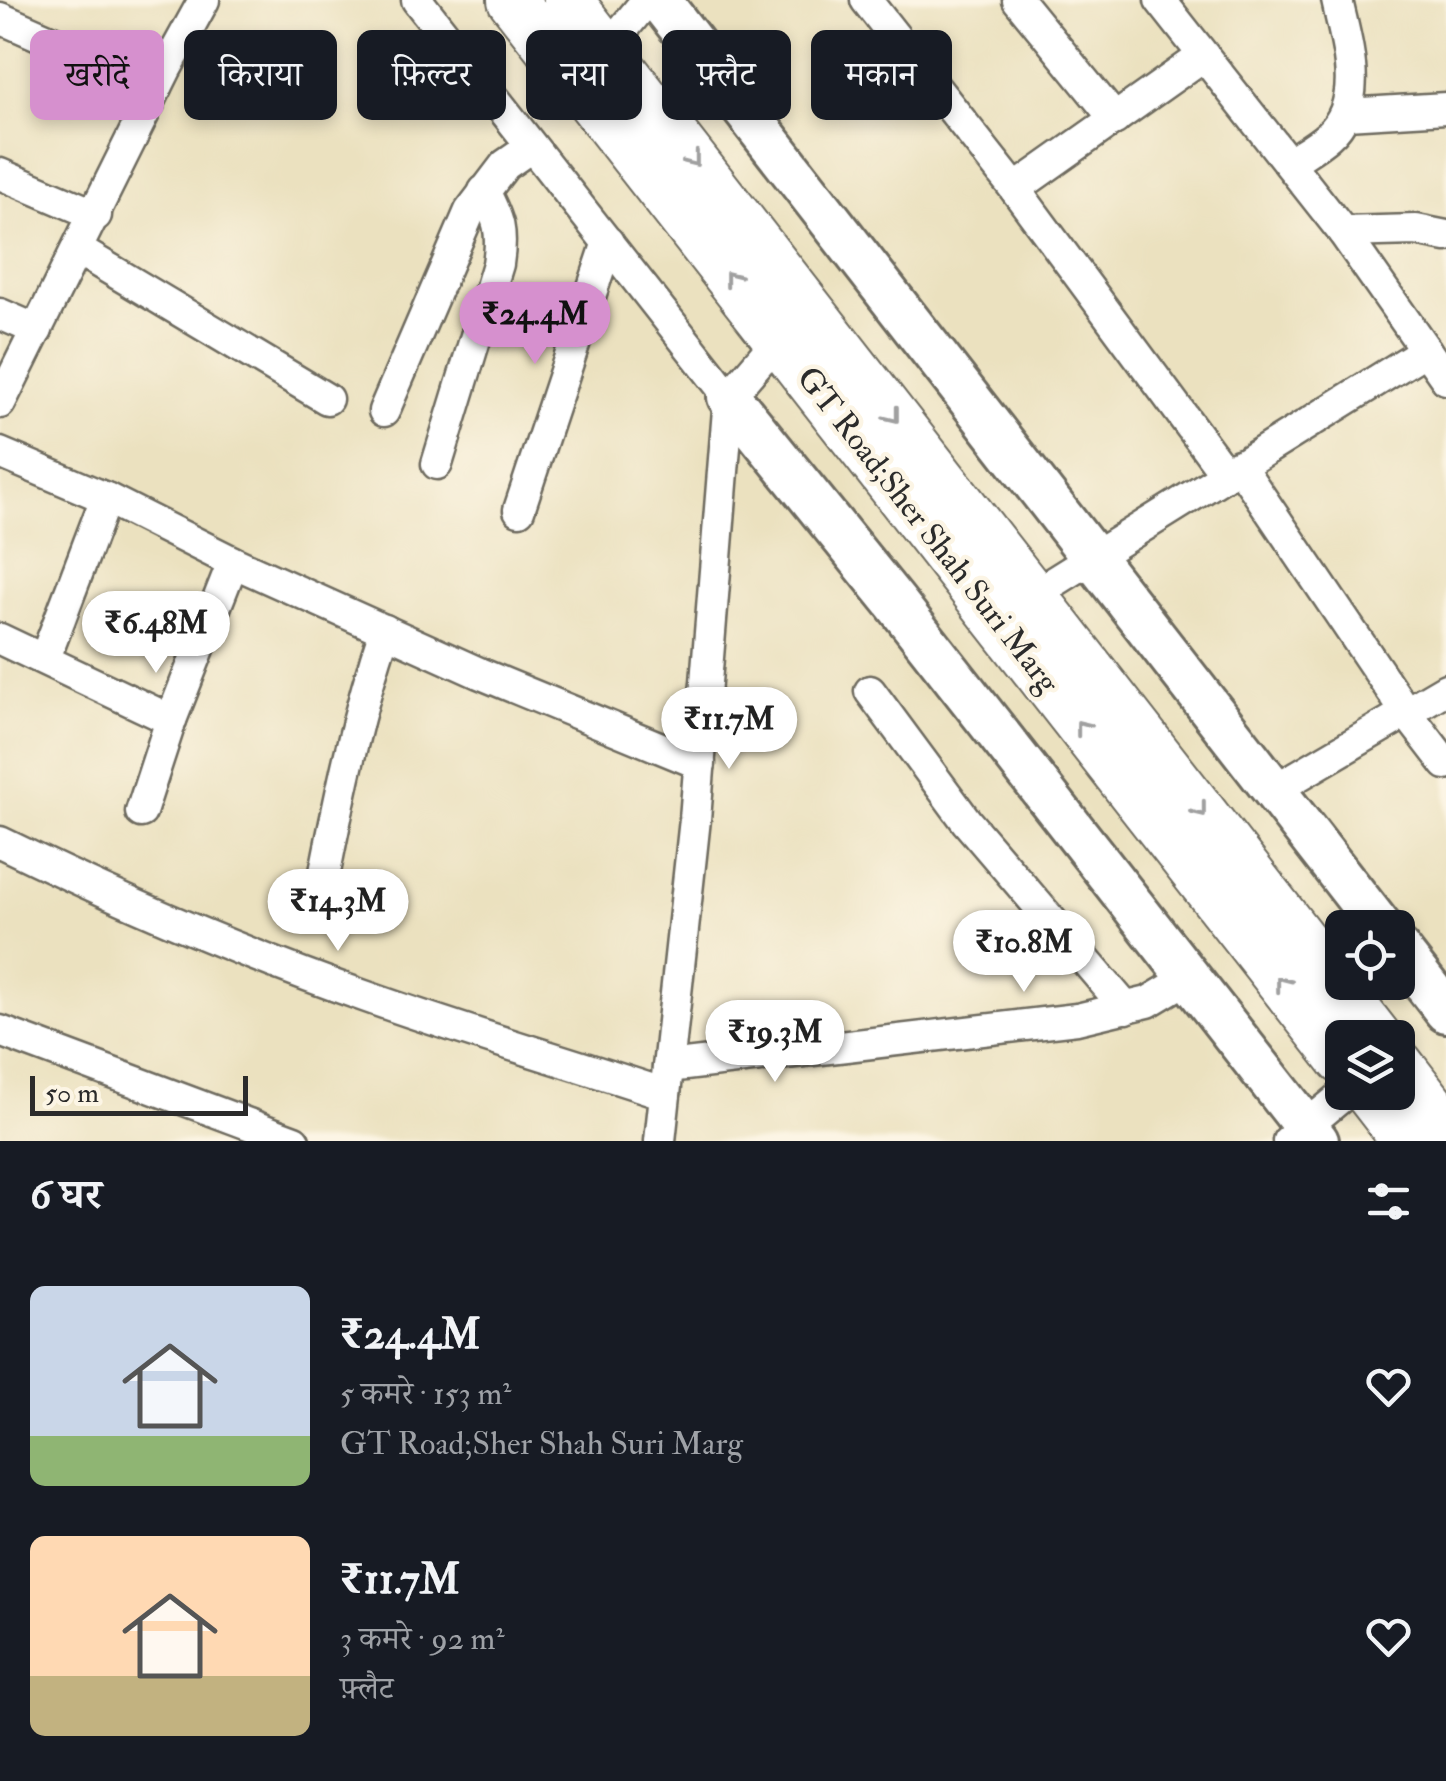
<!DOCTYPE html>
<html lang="hi">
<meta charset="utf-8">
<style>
:root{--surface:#171b24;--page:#20242c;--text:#f1f3f6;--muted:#9ea1a6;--accent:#d690ce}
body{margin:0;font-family:"IM FELL Double Pica","Noto Serif Devanagari",serif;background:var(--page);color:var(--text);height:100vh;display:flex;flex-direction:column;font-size:38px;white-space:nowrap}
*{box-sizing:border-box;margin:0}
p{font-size:32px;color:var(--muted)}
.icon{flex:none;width:55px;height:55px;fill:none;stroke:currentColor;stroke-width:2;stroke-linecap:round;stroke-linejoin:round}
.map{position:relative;height:1141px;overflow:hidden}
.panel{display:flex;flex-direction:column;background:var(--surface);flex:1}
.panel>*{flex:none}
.top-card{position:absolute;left:30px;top:30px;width:1388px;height:90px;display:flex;gap:20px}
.controls{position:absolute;left:1325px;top:910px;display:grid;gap:20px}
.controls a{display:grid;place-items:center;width:90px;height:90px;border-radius:15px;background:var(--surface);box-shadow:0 5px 15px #0003;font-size:50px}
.scale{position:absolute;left:30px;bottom:25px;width:218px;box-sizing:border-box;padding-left:10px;border:5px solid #2b2b2b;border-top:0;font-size:28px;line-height:35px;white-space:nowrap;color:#2b2b2b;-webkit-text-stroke:8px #fcf5e5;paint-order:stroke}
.price{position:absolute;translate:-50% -85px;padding:0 22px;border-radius:35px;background:#fff;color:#222;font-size:32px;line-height:65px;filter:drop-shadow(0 2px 5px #0008)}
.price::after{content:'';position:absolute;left:50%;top:60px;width:30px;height:22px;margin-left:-15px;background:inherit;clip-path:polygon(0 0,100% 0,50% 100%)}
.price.on{background:var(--accent);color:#111}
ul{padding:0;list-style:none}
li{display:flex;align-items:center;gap:30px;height:250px;padding:0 30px}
li span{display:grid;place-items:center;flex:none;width:280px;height:200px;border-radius:15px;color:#555}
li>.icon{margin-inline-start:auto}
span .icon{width:120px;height:120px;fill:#fffc;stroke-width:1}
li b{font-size:42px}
h2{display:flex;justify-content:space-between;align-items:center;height:120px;padding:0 30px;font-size:42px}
.tag{padding:0 35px;border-radius:15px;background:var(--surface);box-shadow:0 5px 15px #0003;font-size:35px;line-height:90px}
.tag.on{background:var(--accent);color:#111}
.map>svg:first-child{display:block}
</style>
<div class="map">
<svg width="1446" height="1141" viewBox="0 0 1446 1141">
<rect width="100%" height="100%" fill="#fcf5e5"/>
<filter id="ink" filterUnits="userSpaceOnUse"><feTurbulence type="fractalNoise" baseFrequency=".01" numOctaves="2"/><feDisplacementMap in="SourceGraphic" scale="20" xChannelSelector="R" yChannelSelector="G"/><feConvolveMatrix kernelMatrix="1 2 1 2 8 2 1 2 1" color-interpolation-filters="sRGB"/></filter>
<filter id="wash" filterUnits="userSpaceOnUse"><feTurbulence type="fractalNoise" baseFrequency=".0048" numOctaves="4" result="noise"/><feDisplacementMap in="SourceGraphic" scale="40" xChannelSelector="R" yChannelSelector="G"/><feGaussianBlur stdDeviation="2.25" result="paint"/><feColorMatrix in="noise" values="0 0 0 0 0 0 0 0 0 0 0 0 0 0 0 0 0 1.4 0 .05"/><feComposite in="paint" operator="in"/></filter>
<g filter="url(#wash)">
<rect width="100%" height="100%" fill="#ebe1bf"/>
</g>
<g filter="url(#ink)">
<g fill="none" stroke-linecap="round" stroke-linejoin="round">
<defs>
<g id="minor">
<polyline points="417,0 729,397"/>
<polyline points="866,0 1015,189 1225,473"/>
<polyline points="1018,0 1115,119"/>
<polyline points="1160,0 1343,232 1446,379"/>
<polyline points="0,18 157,87"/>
<polyline points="607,49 647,0"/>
<polyline points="1346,114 1446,108"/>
<path d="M1289 163C1302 154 1317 146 1328 136 1367 102 1346 43 1337 0"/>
<polyline points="0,174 96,215"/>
<polyline points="1015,189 1203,56"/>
<polyline points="1343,232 1416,230 1446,236"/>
<polyline points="78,250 327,399"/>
<polyline points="0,314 37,330"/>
<polyline points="0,403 166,69 204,0"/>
<polyline points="384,411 470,211 505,165 531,147"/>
<polyline points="0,453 106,498 233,562 479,673 700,764"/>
<path d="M437 464 498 264C503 231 499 220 484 191"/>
<polyline points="1239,465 1406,712 1446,764"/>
<polyline points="519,510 608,242"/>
<polyline points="1033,595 1426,350"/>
<polyline points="0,639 171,720"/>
<polyline points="45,658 106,498"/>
<polyline points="870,691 967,822 1126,1008"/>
<polyline points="1274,790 1446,689"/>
<polyline points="141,812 171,720 233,562"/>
<path d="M0 842C119 900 241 953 367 997 465 1032 566 1061 665 1094"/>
<path d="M325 872C341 790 358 710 385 630"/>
<polyline points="0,1031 294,1141"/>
<polyline points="668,1067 1077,1019 1148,1002 1188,978"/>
<polyline points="660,1141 695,819 729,397 787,329"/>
<polyline points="1288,1141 1347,1092"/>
</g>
<g id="secondary">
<polyline points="659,0 1381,928"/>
<polyline points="729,397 895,602 1317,1141"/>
<polyline points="1398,949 1446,1011"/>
</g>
<g id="primary">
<polyline points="512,0 1342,1060"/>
<polyline points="568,0 1378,1038"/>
<polyline points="1398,1063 1446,1125"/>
<polyline points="1368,1092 1406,1141"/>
</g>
</defs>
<!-- minor casing -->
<use href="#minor" stroke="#6e6b5f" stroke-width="35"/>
<!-- secondary casing -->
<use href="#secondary" stroke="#6e6b5f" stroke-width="48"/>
<!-- primary casing -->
<use href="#primary" stroke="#6e6b5f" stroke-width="52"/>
<!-- minor -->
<use href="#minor" stroke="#fff" stroke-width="30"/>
<!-- secondary -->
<use href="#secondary" stroke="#fff" stroke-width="42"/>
<!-- primary -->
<use href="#primary" stroke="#fff" stroke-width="48"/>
</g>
<!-- one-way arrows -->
<defs><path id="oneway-chevron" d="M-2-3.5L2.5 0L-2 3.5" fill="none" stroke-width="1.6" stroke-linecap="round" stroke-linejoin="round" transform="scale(2.5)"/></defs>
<g stroke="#a0a0a0">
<use href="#oneway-chevron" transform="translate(693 160) rotate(52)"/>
<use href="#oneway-chevron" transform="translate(731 278) rotate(-128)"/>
<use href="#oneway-chevron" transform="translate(893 416) rotate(52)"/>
<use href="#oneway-chevron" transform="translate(1082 727) rotate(-128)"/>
<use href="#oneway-chevron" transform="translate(1200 810) rotate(52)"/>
<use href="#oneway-chevron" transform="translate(1282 983) rotate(-128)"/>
</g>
</g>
<g text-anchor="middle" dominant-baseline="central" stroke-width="9" stroke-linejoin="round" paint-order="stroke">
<!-- street labels -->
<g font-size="32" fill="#2b2b2b" stroke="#fcf5e5">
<text transform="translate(928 530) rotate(52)">GT Road;Sher Shah Suri Marg</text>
</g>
</g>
</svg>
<div class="controls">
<a><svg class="icon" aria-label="locate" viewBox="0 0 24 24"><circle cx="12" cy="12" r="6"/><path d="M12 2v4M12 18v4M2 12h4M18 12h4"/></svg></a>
<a><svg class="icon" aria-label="layers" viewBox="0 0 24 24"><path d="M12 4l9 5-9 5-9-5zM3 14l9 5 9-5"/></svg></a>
</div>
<div class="scale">50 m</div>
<b class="price on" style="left:535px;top:367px">₹24.4M</b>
<b class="price" style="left:156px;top:676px">₹6.48M</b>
<b class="price" style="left:729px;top:772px">₹11.7M</b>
<b class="price" style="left:338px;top:954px">₹14.3M</b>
<b class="price" style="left:1024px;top:995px">₹10.8M</b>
<b class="price" style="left:775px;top:1085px">₹19.3M</b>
<div class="top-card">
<a class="tag on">खरीदें</a>
<a class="tag">किराया</a>
<a class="tag">फ़िल्टर</a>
<a class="tag">नया</a>
<a class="tag">फ़्लैट</a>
<a class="tag">मकान</a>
</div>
</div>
<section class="panel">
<h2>6 घर<svg class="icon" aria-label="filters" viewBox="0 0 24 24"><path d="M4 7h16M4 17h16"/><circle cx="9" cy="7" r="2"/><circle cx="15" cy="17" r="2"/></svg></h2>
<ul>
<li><span style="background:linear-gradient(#c9d6e8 75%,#8fb573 0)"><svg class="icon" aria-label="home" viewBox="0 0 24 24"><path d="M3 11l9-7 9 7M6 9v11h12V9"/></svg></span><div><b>₹24.4M</b><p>5 कमरे · 153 m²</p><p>GT Road;Sher Shah Suri Marg</p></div><svg class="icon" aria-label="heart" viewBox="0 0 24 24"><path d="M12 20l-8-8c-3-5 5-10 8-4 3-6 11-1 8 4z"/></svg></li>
<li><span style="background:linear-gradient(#ffd9b3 70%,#c2b280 0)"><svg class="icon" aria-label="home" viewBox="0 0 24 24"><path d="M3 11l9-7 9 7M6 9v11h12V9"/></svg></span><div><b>₹11.7M</b><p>3 कमरे · 92 m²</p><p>फ़्लैट</p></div><svg class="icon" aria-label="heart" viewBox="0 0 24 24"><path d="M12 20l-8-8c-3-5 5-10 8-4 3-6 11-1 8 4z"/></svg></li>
</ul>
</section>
